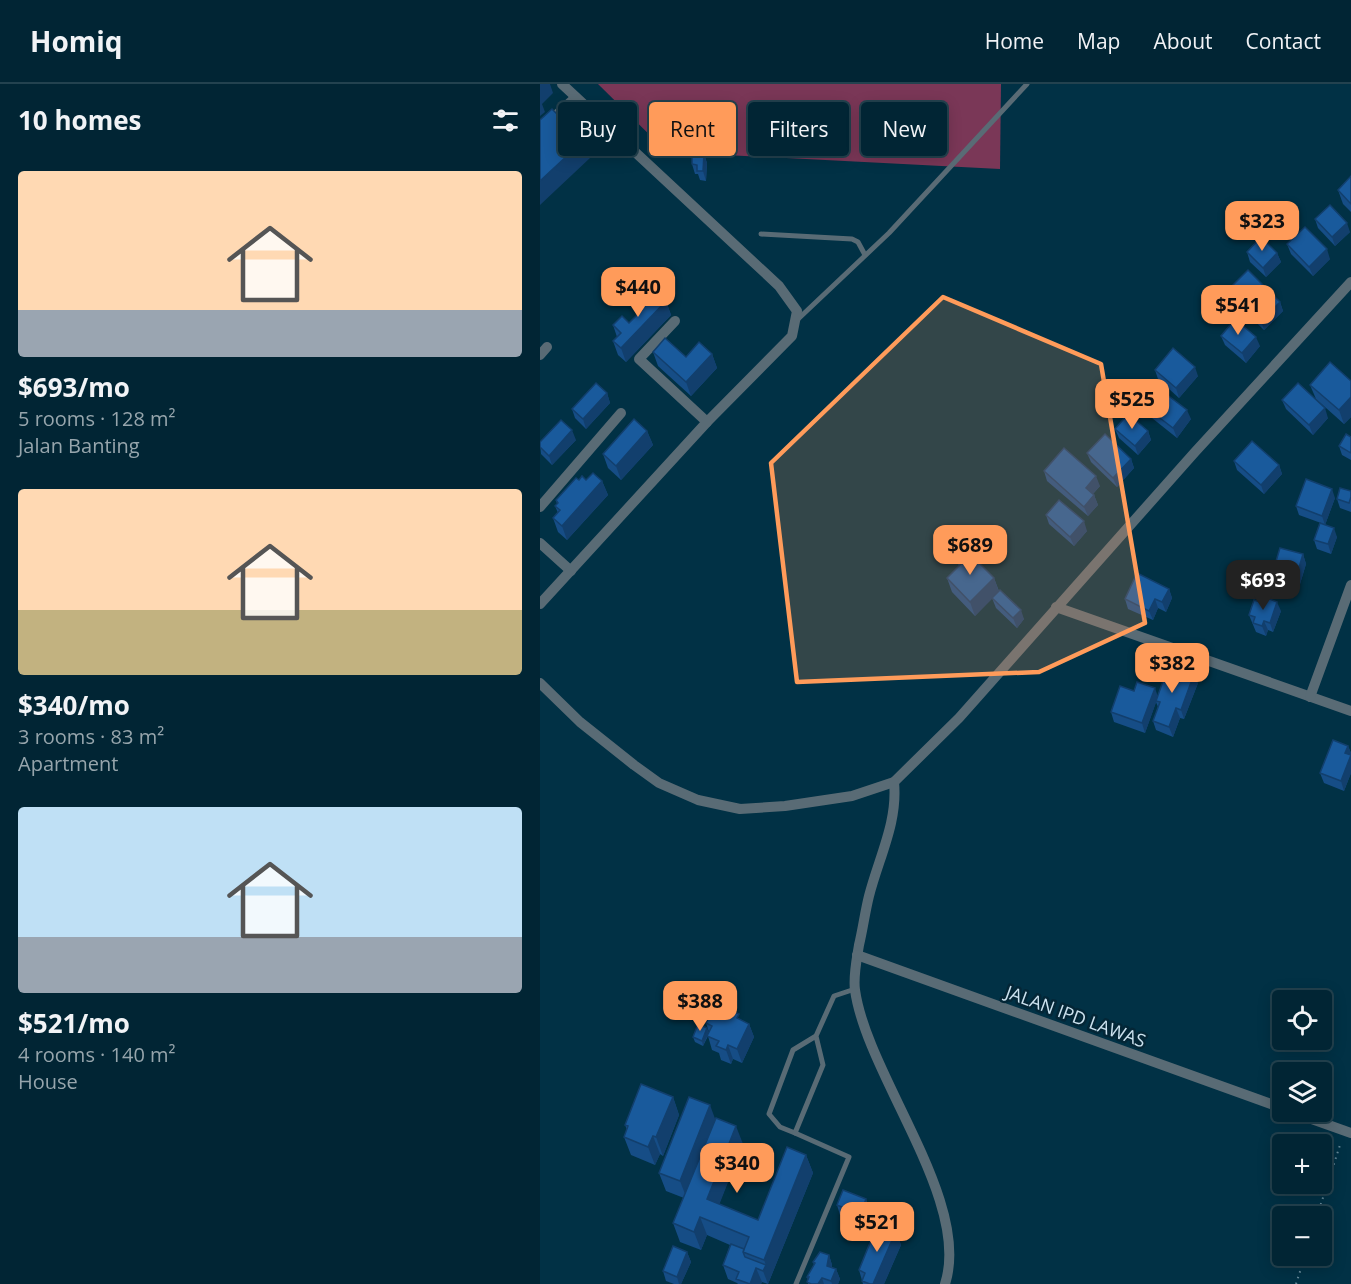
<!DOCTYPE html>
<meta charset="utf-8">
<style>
:root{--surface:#012534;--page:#0f3140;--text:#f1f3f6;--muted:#96a5ac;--line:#23424f;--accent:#ff9b5a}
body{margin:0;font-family:"Open Sans",sans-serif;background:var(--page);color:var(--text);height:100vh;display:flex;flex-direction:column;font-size:22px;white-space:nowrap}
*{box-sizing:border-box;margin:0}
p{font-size:20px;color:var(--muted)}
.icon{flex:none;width:33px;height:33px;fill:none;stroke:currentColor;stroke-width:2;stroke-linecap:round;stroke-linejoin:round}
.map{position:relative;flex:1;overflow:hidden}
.drawer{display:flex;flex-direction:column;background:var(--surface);width:540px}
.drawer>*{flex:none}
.guide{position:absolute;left:18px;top:18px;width:570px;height:54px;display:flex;gap:12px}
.fabs{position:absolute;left:732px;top:906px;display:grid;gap:12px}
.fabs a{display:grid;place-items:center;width:60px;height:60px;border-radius:6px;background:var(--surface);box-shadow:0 3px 15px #0003,0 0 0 2px var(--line);font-size:30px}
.price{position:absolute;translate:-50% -51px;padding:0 14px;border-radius:12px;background:var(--accent);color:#111;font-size:20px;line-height:39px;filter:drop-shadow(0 2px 3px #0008)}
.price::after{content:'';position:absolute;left:50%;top:36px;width:18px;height:14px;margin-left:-9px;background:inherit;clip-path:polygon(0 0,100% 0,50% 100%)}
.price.active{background:#222;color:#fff}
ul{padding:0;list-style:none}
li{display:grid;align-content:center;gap:12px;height:318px;padding:0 18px}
li span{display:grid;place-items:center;height:186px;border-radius:6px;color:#555}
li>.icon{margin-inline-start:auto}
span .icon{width:108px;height:108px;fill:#fffc;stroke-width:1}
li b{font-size:26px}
h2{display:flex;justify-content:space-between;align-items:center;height:72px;padding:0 18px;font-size:26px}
.pill{padding:0 21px;border-radius:6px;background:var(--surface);box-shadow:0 3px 15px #0003,0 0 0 2px var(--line);font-size:21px;line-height:54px}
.pill.active{background:var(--accent);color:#111}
header{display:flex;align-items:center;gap:36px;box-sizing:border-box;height:84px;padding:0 30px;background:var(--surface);border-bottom:2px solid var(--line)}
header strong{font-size:28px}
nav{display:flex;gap:33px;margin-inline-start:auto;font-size:21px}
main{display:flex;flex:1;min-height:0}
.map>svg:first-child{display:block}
</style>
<header>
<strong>Homiq</strong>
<nav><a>Home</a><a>Map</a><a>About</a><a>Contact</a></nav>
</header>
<main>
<section class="drawer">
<h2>10 homes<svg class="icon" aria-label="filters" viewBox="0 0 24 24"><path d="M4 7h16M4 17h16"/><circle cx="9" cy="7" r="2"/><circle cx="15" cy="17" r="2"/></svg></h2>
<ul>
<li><span style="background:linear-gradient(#ffd9b3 75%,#9aa5b1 0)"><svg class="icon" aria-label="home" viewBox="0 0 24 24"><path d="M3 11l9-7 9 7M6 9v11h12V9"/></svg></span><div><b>$693/mo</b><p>5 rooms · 128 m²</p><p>Jalan Banting</p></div></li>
<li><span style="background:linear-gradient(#ffd9b3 65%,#c2b280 0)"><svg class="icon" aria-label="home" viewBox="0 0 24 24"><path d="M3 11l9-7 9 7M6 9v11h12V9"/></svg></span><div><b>$340/mo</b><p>3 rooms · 83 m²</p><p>Apartment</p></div></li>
<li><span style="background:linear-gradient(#bfe0f5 70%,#9aa5b1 0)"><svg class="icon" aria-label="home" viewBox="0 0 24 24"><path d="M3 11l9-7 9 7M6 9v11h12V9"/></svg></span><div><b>$521/mo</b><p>4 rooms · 140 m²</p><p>House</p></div></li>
</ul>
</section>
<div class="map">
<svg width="811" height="1200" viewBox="0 0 811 1200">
<rect width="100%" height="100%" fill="#013145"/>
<!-- green -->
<polygon fill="#7a3757" points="58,0 461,0 460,85 127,68"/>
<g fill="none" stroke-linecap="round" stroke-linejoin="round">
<!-- path -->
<g stroke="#688b9b" stroke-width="2" stroke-dasharray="1.5 4.5" stroke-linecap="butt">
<polyline points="777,1132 801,1058"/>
<polyline points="756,1200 765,1172"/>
</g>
<!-- lane -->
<g stroke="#596b75" stroke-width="5">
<polyline points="221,150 312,155 318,158 325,171"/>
<polyline points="256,237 349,149 487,0"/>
<polyline points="276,952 283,981 255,1049 240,1043 229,1030 253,966 276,952 294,912 315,905"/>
<polyline points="255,1049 309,1073 256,1200"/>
</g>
<!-- street -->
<g stroke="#596b75" stroke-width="10">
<polyline points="0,46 35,14"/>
<polyline points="135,237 99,275 167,338"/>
<polyline points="0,271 7,263"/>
<polyline points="0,423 81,329"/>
<polyline points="0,459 31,487"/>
<polyline points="0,520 167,338 252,252 257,227 239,202 22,0"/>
<polyline points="516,523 811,627"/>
<polyline points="0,599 40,638 94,681 119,699 158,716 200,725 245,722 312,712 354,698 419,634 655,368 811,198"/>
<polyline points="770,613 811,501"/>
<path d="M354 698C358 738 339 773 329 812 325 828 323 844 319 861 317 874 313 892 315 906 327 992 432 1117 405 1200"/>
<polyline points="317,871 742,1024"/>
<polyline points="752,1028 811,1049"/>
</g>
</g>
<!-- wall -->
<g fill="#164d86">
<polygon points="164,70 167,79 166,97 160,96 158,90 155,90 152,80"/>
<polygon points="811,92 811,128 803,120 798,106"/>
<polygon points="775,135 810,148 795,162 778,144"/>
<polygon points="747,160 790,175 773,192 751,170"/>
<polygon points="707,168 737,169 741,178 726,193 710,178"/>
<polygon points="689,205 740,218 743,227 724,246 692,215"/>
<polygon points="111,216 126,217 131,231 86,278 78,271 73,257 77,253 73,241 89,239 98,230 94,219"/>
<polygon points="681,252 720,262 706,279 685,261"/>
<polygon points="113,268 146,273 172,270 177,284 151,312 118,282"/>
<polygon points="615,286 658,292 639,314 618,295"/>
<polygon points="811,297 811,333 804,340 776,315 770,301"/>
<polygon points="67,309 70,319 46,345 35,334 32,325"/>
<polygon points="742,316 788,334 773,351 746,325"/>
<polygon points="608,325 651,335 637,354 612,334"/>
<polygon points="575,345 608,347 611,356 598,371 579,354"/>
<polygon points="107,347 113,361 81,396 68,384 63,370"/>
<polygon points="811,353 811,376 802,371 799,362"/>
<polygon points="36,356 12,381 1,370 0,358"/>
<polygon points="547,369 591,375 594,384 577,403 551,378"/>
<polygon points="694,377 739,381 742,390 724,410 697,386"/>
<polygon points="504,387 560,402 553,410 554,411 558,421 548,432 507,397"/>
<polygon points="39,396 62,397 68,411 27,456 18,448 13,434 18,429 15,422 17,420 16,416"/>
<polygon points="811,407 811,428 800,424 797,415"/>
<polygon points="795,414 785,441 797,453 791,470 777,465 774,456 781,439 759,431 756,422"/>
<polygon points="506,431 547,447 534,462 509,440"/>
<polygon points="763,470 766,480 757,510 735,504 731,494"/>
<polygon points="416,474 454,494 459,507 484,535 477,544 456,524 452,514 435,532 412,508 407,494 419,482"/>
<polygon points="629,505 632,514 626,528 618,524 613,536 588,525 585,515"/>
<polygon points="741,527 733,548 728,546 726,552 716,548 709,531"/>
<polygon points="658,599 644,635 640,634 633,653 616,646 613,637 618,623 616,618 605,649 574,638 571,628 594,607 618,612"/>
<polygon points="808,662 811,669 811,689 804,707 784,699 780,689"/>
<polygon points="176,933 201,936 209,940 214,953 202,979 193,975 191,980 181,976 179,969 172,966 168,952 163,962 155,958 153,953 169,948 166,939"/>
<polygon points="133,1013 139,1031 123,1072 120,1070 115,1081 91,1071 84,1053 87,1046 85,1041"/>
<polygon points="175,1035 203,1060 179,1120 218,1136 266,1071 273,1089 228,1200 222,1198 221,1200 198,1200 197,1199 188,1195 183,1181 190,1161 167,1151 161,1166 140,1158 133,1139 144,1114 126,1107 119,1089"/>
<polygon points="326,1115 329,1125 323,1140 300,1131 297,1121"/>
<polygon points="356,1147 361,1161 344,1200 323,1200 319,1186"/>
<polygon points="147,1168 151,1178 141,1200 134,1200 126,1197 123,1187"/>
<polygon points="289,1171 292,1181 292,1184 296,1185 300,1195 298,1200 268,1200 268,1196 267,1193 274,1181 273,1178"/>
</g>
<!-- shaded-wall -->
<g fill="#123f6d">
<polygon points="0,0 10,0 13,9 2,20 5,28 0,32"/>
<polygon points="49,45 56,63 49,70 50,74 0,121 0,97"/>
<polygon points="164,70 167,79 166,97 163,87"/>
<polygon points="807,139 810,148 795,162 792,153"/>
<polygon points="787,165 790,175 773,192 769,183"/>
<polygon points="737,169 741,178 726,193 723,184"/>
<polygon points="126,217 131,231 86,278 81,264"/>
<polygon points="740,218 743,227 724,246 721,237"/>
<polygon points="716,253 720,262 706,279 702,269"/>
<polygon points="172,270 177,284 151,312 146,298"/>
<polygon points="655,283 658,292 639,314 636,304"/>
<polygon points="67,309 70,319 46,345 43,335"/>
<polygon points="811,313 811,333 804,340 799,326"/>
<polygon points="785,324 788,334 773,351 769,341"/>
<polygon points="647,326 651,335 637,354 633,344"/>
<polygon points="32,346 36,356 12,381 9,372"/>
<polygon points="107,347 113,361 81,396 76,382"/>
<polygon points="608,347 611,356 598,371 595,362"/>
<polygon points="591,375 594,384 577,403 573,394"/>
<polygon points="739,381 742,390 724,410 721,401"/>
<polygon points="556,392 560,402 550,413 546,404"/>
<polygon points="62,397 68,411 27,456 22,442"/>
<polygon points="792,405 795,414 785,441 782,432"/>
<polygon points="554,411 558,421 548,432 544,423"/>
<polygon points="544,437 547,447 534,462 530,453"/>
<polygon points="794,444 797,453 791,470 788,460"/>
<polygon points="763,470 766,480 757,510 754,501"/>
<polygon points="454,494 459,508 435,532 430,518"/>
<polygon points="629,505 632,514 626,528 622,518"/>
<polygon points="615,515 618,524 613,536 609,527"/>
<polygon points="737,518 741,527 733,548 730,539"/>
<polygon points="481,526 484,535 477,544 473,534"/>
<polygon points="724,537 728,546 726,552 722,542"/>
<polygon points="654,590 658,599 644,635 641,626"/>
<polygon points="615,604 618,613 605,649 602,639"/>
<polygon points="636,624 640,634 633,653 629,643"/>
<polygon points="808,662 811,669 811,689 804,707 801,697 805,669"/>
<polygon points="209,940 214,953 202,979 197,965"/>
<polygon points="167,944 169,948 163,962 162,957"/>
<polygon points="188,961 193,975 191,980 186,966"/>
<polygon points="133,1013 139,1031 123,1072 116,1053"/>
<polygon points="170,1021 177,1040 147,1115 140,1097"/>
<polygon points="196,1042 203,1060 174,1134 167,1115"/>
<polygon points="113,1052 120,1070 115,1081 108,1063"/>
<polygon points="266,1071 273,1089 228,1200 223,1187 226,1181 224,1176"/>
<polygon points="326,1115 329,1125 323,1140 320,1131"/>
<polygon points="160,1133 167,1151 161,1166 154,1148"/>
<polygon points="356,1147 361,1161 344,1200 333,1200"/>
<polygon points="147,1168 151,1178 141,1200 139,1200 137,1193"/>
<polygon points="289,1171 292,1181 290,1191 287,1182"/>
<polygon points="216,1184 222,1198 221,1200 210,1200"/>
<polygon points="296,1185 300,1195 298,1200 292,1200 291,1197"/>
<polygon points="282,1194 284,1200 278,1200"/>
</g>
<!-- building -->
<g fill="#195a9c" stroke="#123f6d" stroke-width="1.5">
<polygon points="28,22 49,45 41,53 44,56 0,97 0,36 12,25 18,31"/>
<polygon points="152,69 164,70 163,87 157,87 157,81 152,80"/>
<polygon points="811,92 811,120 798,106"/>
<polygon points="790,121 807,139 792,153 775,135"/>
<polygon points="765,143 787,165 769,183 747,160"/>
<polygon points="721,153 737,169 723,184 707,168"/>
<polygon points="708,186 740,218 721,237 689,205"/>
<polygon points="103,209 111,216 118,209 126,217 81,264 73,257 81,249 73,241 82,232 89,239 102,226 94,219"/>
<polygon points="695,235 716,253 702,269 681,252"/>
<polygon points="125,254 146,273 159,258 172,270 146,298 113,268"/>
<polygon points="633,264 655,283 636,304 615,286"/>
<polygon points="790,278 811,297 811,313 799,326 770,301"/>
<polygon points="56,299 67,309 43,335 32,325"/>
<polygon points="758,299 785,324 769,341 742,316"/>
<polygon points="622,307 647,326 633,344 608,325"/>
<polygon points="588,330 608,347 595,362 575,345"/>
<polygon points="94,335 107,347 76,382 63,370"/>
<polygon points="21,336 32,346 9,372 0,363 0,358"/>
<polygon points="565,350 591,375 573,394 547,369"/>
<polygon points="806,350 811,353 811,369 799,362"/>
<polygon points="712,357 739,381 721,401 694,377"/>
<polygon points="524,364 556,392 546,404 554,411 544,423 504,387"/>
<polygon points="53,389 62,397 22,442 13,434 20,426 15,422 18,419 16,416 36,394 39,396 42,392 46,396"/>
<polygon points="766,395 792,405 782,432 756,422"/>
<polygon points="800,404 811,407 811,413 809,419 797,415"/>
<polygon points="519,416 544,437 530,453 506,431"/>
<polygon points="780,439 794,444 788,460 774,456"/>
<polygon points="740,464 763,470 754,501 731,494"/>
<polygon points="425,465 454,494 430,518 407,494 421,480 416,474"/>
<polygon points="597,489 629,505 622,518 615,515 609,527 585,515"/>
<polygon points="460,506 481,526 473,534 452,514"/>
<polygon points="722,512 737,518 730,539 724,537 722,542 713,539 715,533 709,531 714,516 720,518"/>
<polygon points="629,580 654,590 641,626 636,624 629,643 613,637 620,618 616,617"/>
<polygon points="597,598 615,604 602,639 571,628 580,602 594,607"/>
<polygon points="793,656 808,662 805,669 811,671 801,697 780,689"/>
<polygon points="178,926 189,931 191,926 199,930 197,934 209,940 197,965 188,961 186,966 176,962 179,957 167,952 172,942 166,939 170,930 176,933"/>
<polygon points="158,940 167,944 162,957 153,953"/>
<polygon points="101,1000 133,1013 116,1053 113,1052 108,1063 84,1053 88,1042 85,1041"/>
<polygon points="149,1013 170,1021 140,1097 119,1089"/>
<polygon points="176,1034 196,1042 167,1115 218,1136 247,1063 266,1071 224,1176 203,1168 209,1153 160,1133 154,1148 133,1139"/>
<polygon points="303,1106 326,1115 320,1131 297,1121"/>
<polygon points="338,1139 356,1147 333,1200 330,1200 322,1197 325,1189 319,1186"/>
<polygon points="191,1160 204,1165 203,1168 205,1173 226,1181 223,1187 216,1184 210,1200 196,1195 199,1188 183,1181"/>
<polygon points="133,1162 147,1168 137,1193 123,1187"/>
<polygon points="280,1168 289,1171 287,1182 296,1185 291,1197 282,1194 278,1200 271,1200 267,1198 269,1193 267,1193 275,1179 273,1178"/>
</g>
<!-- marked area -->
<path fill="#ff9b5a" fill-opacity="0.2" stroke="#ff9b5a" stroke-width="4.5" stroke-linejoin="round" d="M403 213 561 280 605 539 499 588 257 598 231 379Z"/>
<g text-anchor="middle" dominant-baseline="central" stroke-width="5" stroke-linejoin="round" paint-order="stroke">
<!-- street labels -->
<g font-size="18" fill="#cce2ef" stroke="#042636">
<text transform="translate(536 932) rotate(20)">JALAN IPD LAWAS</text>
</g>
</g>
</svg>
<div class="fabs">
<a><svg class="icon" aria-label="locate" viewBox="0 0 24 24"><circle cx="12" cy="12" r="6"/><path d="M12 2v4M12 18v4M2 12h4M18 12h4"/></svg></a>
<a><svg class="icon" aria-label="layers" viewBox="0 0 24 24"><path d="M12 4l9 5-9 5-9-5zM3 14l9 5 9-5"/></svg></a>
<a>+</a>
<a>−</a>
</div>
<b class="price" style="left:722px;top:168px">$323</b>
<b class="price" style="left:98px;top:234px">$440</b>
<b class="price" style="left:698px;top:252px">$541</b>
<b class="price" style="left:592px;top:346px">$525</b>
<b class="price" style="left:430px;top:492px">$689</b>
<b class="price active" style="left:723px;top:527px">$693</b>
<b class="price" style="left:632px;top:610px">$382</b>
<b class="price" style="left:160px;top:948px">$388</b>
<b class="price" style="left:197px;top:1110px">$340</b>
<b class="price" style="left:337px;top:1169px">$521</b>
<div class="guide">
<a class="pill">Buy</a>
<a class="pill active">Rent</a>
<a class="pill">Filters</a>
<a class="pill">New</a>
</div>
</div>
</main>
